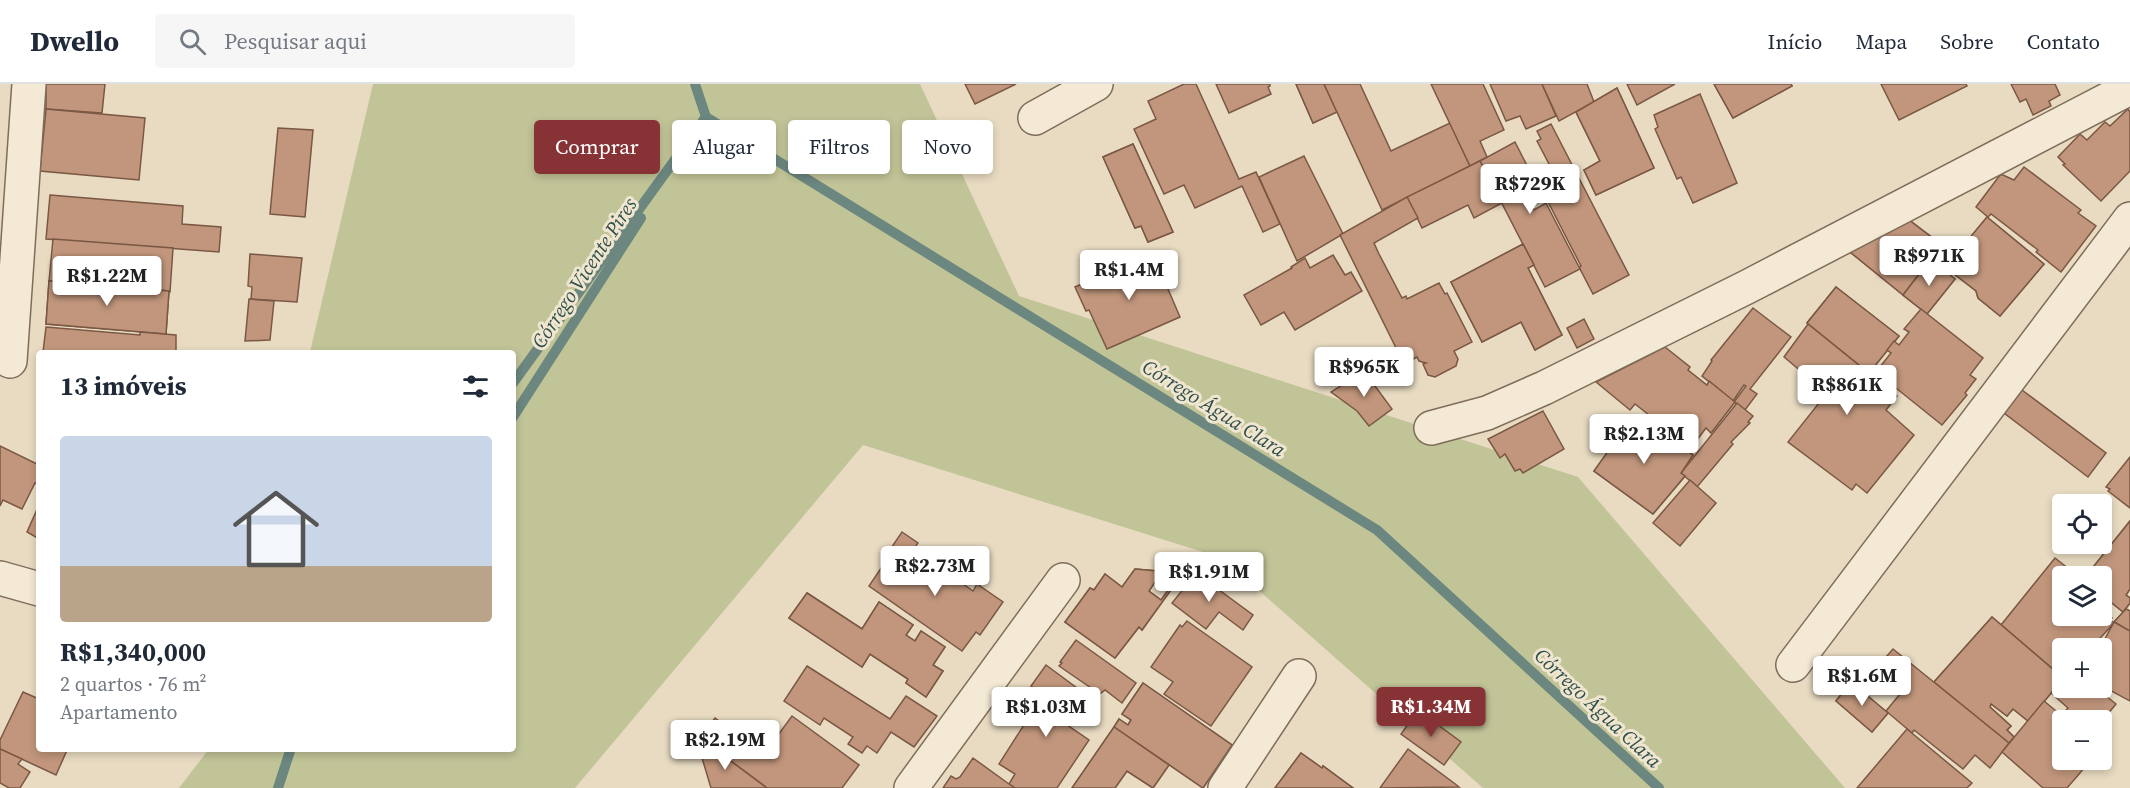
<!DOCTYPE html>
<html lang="pt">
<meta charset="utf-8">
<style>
:root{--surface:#fff;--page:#f6f6f7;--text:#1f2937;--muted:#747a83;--line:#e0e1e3;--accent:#873336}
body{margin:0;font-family:"Source Serif 4",serif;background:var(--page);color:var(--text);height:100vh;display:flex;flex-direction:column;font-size:22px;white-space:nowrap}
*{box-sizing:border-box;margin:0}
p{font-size:20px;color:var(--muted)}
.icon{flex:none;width:33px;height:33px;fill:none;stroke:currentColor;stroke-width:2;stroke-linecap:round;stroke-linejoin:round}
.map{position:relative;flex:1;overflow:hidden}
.side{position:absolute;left:36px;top:266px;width:480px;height:402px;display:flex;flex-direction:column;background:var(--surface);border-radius:6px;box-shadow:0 3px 9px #0003}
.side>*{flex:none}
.top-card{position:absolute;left:534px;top:36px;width:570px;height:54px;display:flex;gap:12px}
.tools{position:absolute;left:2052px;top:410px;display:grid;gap:12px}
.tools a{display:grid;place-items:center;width:60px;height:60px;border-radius:6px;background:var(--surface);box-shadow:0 3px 9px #0003;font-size:30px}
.price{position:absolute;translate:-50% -51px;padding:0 14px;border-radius:6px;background:#fff;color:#222;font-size:20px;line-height:39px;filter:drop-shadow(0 2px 3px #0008)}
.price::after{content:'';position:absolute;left:50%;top:36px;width:18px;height:14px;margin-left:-9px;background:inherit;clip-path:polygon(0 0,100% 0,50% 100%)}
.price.active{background:var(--accent);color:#fff}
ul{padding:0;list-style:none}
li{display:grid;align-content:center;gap:12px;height:318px;padding:0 24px}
li span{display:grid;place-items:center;height:186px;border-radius:6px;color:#555}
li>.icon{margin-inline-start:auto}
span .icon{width:108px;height:108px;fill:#fffc;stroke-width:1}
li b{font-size:26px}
h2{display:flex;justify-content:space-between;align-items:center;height:72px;padding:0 24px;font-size:26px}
.chip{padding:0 21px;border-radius:6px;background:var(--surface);box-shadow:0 3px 9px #0003;font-size:21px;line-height:54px}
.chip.active{background:var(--accent);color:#fff}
header{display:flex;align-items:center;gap:36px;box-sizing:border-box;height:84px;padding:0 30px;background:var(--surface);border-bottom:2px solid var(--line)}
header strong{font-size:28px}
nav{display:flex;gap:33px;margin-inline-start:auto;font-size:21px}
.search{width:420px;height:54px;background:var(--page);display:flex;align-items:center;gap:15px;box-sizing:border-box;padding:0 21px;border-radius:6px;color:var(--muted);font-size:22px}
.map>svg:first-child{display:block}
</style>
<header>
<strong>Dwello</strong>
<div class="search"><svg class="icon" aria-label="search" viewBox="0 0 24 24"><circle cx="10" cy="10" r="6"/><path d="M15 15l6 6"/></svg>Pesquisar aqui</div>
<nav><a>Início</a><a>Mapa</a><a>Sobre</a><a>Contato</a></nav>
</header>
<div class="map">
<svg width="2130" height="704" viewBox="0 0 2130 704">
<rect width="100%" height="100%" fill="#e8dbc2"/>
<!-- green -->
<polygon fill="#c1c497" points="373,0 920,0 1019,212 1578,393 1845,704 1483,704 1222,474 863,361 575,704 179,704 209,665 513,664 513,268 310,268"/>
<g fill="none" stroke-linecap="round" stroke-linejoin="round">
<!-- stream -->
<g stroke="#6c877f" stroke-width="10">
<polyline points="695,0 706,33 703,37"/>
<polyline points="513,299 706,33 1377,446 1659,704"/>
<polyline points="513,333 641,134"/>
<polyline points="278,704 291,664"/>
</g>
</g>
<!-- building -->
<g fill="#c1967c" stroke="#7b5844" stroke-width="1.5" fill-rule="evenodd">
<polygon points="46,0 105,0 102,29 46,25"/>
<polygon points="965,0 1016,0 975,20"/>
<polygon points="1184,0 1196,0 1239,95 1256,88 1280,140 1263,148 1242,102 1195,124 1184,101 1164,110 1134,45 1156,35 1148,17"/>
<polygon points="1216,0 1270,0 1270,2 1268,3 1271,10 1229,29"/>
<polygon points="1296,0 1324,0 1337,28 1313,39"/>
<polygon points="1296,0 1324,0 1337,28 1313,39"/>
<polygon points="1324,0 1360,0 1391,67 1450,39 1470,82 1382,126"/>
<polygon points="1431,0 1483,0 1504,46 1480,57 1487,73 1470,82"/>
<polygon points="1490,0 1542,0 1556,32 1526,45 1520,32 1506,37"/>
<polygon points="1542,0 1587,0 1594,18 1559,37"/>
<polygon points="1627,0 1675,0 1637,21"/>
<polygon points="1714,0 1791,0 1792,2 1733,34"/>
<polygon points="1714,0 1791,0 1792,2 1733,34"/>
<polygon points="1881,0 1966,0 1967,2 1899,36"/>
<polygon points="2011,0 2055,0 2060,11 2049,17 2051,22 2033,31 2026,15 2020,18"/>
<polygon points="1617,4 1654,84 1596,111 1584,86 1600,77 1576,28"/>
<polygon points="1617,4 1654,84 1596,111 1584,86 1600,77 1576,28"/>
<polygon points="1700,10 1737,99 1693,119 1681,93 1677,95 1655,45 1658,43 1654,31"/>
<polygon points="46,25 145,34 139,96 40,87"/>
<polygon points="2128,25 2130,28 2130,87 2101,117 2063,81 2065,80 2058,73 2080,50 2087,56 2105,38 2110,42"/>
<polygon points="1551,40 1629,191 1593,210 1579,183 1581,182 1543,108 1559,99 1537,57 1541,55 1537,47"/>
<polygon points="278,44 313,46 305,133 270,130"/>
<polygon points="1515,58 1543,113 1531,119 1534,126 1546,119 1580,185 1545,203 1480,77"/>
<polygon points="1133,60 1173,148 1148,158 1141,142 1135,144 1103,73"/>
<polygon points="1133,60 1173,148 1148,158 1141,142 1135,144 1103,73"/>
<polygon points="1304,72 1343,150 1297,177 1259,93"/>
<polygon points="1480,77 1502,119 1474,134 1468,121 1422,144 1407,113"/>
<polygon points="2024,83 2081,126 2078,129 2096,142 2061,188 2036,168 2038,166 1991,130 1988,133 1976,123 2000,91 2003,91 2014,96"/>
<polygon points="50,111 183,122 182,140 221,143 219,168 46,155"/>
<polygon points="1407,113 1418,134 1374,159 1379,170 1402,214 1406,212 1407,215 1439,199 1445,210 1447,209 1472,258 1454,267 1458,275 1456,282 1435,293 1428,291 1423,280 1426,279 1419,277 1417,273 1404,280 1340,151"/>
<polygon points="1987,133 2044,180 2000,232 1978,214 1976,207 1932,173 1903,211 1850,168 1909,136 1963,177 1971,168 1963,162"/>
<polygon points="1987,133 2044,180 2000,232 1978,214 1976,207 1932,173 1903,211 1850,168 1909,136 1963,177 1971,168 1963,162"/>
<polygon points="53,155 173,164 170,208 49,197"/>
<polygon points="1523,160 1534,181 1528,184 1562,251 1535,266 1521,238 1482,258 1451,198"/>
<polygon points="1523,160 1534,181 1528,184 1562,251 1535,266 1521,238 1482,258 1451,198"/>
<polygon points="1154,169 1164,190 1162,191 1180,233 1107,265 1089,226 1086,227 1075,203"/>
<polygon points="250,170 302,174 297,218 251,215 252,203 248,202"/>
<polygon points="1333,171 1345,191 1351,188 1362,207 1295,246 1284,228 1261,241 1244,211 1292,184 1291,183 1305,174 1310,184"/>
<polygon points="1931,175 1955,195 1927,230 1903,211"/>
<polygon points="1931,175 1955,195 1927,230 1903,211"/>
<polygon points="49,197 169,207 166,250 46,240"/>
<polygon points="49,197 169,207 166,250 46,240"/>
<polygon points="1836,203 1899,252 1869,289 1807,239"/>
<polygon points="1836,203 1899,252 1869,289 1807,239"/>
<polygon points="249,215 274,217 270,256 245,257"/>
<polygon points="1753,224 1791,253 1750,305 1757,310 1745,326 1734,318 1746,302 1744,301 1733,317 1702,292 1712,277 1711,276"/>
<polygon points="1921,225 1983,274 1970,291 1976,295 1965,309 1967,311 1942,341 1876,288 1891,269 1887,266 1894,257 1899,261 1909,248 1904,245"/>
<polygon points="1584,235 1594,255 1577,264 1567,244"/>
<polygon points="1808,240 1897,312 1886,326 1914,351 1867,409 1856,400 1852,406 1788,358 1827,309 1824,307 1828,302 1808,284 1803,289 1784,273"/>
<polygon points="46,243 140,251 140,248 176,251 176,268 43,268"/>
<polygon points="1665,263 1690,283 1688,286 1707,301 1709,297 1735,318 1711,349 1706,344 1691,364 1635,320 1630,326 1596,298"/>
<polygon points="1364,287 1392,325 1369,342 1357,327 1331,308"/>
<polygon points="2022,306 2106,369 2088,393 2004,329"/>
<polygon points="1737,319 1753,332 1748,338 1750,339 1731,358 1733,360 1697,403 1681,389"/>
<polygon points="1543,327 1564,365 1523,389 1520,385 1515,387 1505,370 1500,374 1488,355"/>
<polygon points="1634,331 1693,371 1681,389 1685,392 1653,430 1594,387"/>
<polygon points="1634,331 1693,371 1681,389 1685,392 1653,430 1594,387"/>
<polygon points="0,362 39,381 39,401 35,399 22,425 3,416 0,422"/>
<polygon points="2130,373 2130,424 2108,407 2110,405 2106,403"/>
<polygon points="1690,396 1716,419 1680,462 1653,439"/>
<polygon points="39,421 39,455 27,448"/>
<polygon points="2130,437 2130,505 2126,511 2130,514 2130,519 2123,528 2102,511 2102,492 2086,492"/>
<polygon points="2130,437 2130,505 2126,511 2130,514 2130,519 2123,528 2102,511 2102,492 2086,492"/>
<polygon points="902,448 918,459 903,480 925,495 943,491 945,487 973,507 977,500 1003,518 980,551 976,548 962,567 869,502 890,471 887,470"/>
<polygon points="2055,474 2078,492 2062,492 2062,531 2102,531 2102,511 2107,515 2102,522 2108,526 2106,528 2112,534 2110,536 2114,539 2091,564 2062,564 2062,593 2001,541"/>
<polygon points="1188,483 1253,531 1243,546 1219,528 1206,545 1172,519 1185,503 1189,506 1195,499 1183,490"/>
<path d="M1135 485 1158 487 1176 499 1142 546 1139 543 1115 574 1065 538 1090 504 1094 506 1105 490 1122 503ZM1159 492 1172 501 1161 516 1149 507Z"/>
<path d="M1135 485 1158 487 1176 499 1142 546 1139 543 1115 574 1065 538 1090 504 1094 506 1105 490 1122 503ZM1159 492 1172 501 1161 516 1149 507Z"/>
<polygon points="807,509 862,545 879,518 913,541 906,551 915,557 921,547 945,563 933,581 943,587 926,613 906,599 908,595 870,570 862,583 789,534"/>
<polygon points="807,509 862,545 879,518 913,541 906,551 915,557 921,547 945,563 933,581 943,587 926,613 906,599 908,595 870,570 862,583 789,534"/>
<polygon points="2126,525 2130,527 2130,547 2114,538"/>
<polygon points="2126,525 2130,527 2130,547 2114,538"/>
<polygon points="1992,533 2062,593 2062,596 2028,637 2013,625 2007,632 1991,620 1990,623 2011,642 2007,646 2014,653 2009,659 1934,598"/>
<polygon points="1992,533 2062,593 2062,596 2028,637 2013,625 2007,632 1991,620 1990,623 2011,642 2007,646 2014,653 2009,659 1934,598"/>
<polygon points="1187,537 1252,583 1211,642 1164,610 1173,598 1151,583 1180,541 1182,543"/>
<polygon points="2114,538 2130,547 2130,617 2102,602 2102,564 2100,564"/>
<polygon points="1076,556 1136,599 1122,619 1105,606 1100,610 1059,582 1062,579 1060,578"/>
<polygon points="1893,565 2009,659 1990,684 1975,671 1963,685 1914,646 1912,649 1886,627 1900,610 1873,588"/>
<polygon points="1046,581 1081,607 1067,627 1070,629 1063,638 1089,656 1057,704 1015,704 1009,700 1015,690 999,680 1036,622 1041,625 1048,614 1031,602"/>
<polygon points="807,582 890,635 906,612 937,632 914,663 891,648 877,669 867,662 862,669 848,660 853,653 824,634 820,641 784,617"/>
<polygon points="2062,596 2062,603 2095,603 2116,620 2102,637 2062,636 2062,675 2092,675 2067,704 2043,704 2002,668 2044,617 2061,631 2068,624 2051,609"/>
<polygon points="1851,598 1888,629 1872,648 1836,617"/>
<polygon points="1851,598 1888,629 1872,648 1836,617"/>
<polygon points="1143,599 1232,661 1203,704 1114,643 1119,635 1128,641 1131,636 1122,630"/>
<polygon points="1143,599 1232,661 1203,704 1114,643 1119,635 1128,641 1131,636 1122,630"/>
<polygon points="23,608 39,615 39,664 68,664 56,691 0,665 0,656"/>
<polygon points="1418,626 1461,658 1444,681 1401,650"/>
<polygon points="792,632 859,681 842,704 767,704 700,654 715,634 764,670"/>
<polygon points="1114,643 1169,681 1153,704 1127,687 1115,704 1072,704"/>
<polygon points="1114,643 1169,681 1153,704 1127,687 1115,704 1072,704"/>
<polygon points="1907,645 1972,699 1967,704 1857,704"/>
<polygon points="701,655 767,704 711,704 697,657"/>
<polygon points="0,665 22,675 18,680 30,688 20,704 9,704 0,699"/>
<polygon points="1408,665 1454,699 1459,703 1380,704"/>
<polygon points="1301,669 1322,684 1323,682 1353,704 1275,704"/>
<polygon points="1301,669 1322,684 1323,682 1353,704 1275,704"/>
<polygon points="973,674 1009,700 1015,704 943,704 951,692 956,695 960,693"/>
</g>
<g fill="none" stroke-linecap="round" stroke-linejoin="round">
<defs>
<g id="minor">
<polyline points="1035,34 1096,0"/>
<polyline points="10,277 29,0"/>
<polyline points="1431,344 1487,329 1544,304 1747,203 2130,4"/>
<polyline points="0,494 39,505"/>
<polyline points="1793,581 2130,135"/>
<polyline points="911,704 1063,496"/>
<polyline points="1225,704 1299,592"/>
</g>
</defs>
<!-- minor casing -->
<use href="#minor" stroke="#7f6d5b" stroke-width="36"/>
<!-- minor -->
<use href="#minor" stroke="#f4e9d4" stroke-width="33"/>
</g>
<g text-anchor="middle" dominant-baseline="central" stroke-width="6" stroke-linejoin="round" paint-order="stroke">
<!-- water labels -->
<g font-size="20" font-style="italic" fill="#2f4f4c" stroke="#f0e6d0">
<text transform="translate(584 189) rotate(-57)">Córrego Vicente Pires</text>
<text transform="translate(1214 324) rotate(32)">Córrego Água Clara</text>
<text transform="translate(1598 624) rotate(43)">Córrego Água Clara</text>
</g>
</g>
</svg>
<div class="tools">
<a><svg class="icon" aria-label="locate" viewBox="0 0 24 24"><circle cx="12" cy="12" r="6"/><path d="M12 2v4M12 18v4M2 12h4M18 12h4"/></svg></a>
<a><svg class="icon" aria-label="layers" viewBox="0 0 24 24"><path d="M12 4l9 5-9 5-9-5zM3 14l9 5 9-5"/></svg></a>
<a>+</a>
<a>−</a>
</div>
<b class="price" style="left:1530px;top:131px">R$729K</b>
<b class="price" style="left:1929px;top:203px">R$971K</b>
<b class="price" style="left:1129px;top:217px">R$1.4M</b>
<b class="price" style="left:107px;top:223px">R$1.22M</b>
<b class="price" style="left:1364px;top:314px">R$965K</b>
<b class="price" style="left:1847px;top:332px">R$861K</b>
<b class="price" style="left:1644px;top:381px">R$2.13M</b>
<b class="price" style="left:935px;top:513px">R$2.73M</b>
<b class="price" style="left:1209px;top:519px">R$1.91M</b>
<b class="price" style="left:1862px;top:623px">R$1.6M</b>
<b class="price" style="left:1046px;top:654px">R$1.03M</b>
<b class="price active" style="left:1431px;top:654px">R$1.34M</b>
<b class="price" style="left:725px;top:687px">R$2.19M</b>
<div class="top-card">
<a class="chip active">Comprar</a>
<a class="chip">Alugar</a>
<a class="chip">Filtros</a>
<a class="chip">Novo</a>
</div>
<section class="side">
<h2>13 imóveis<svg class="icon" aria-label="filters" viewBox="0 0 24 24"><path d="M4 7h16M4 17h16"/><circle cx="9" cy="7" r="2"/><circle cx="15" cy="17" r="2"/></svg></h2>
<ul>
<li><span style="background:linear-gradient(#c9d6e8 70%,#b9a48a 0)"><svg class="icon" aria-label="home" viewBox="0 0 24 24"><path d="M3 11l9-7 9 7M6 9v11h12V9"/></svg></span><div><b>R$1,340,000</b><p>2 quartos · 76 m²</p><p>Apartamento</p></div></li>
</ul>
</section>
</div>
